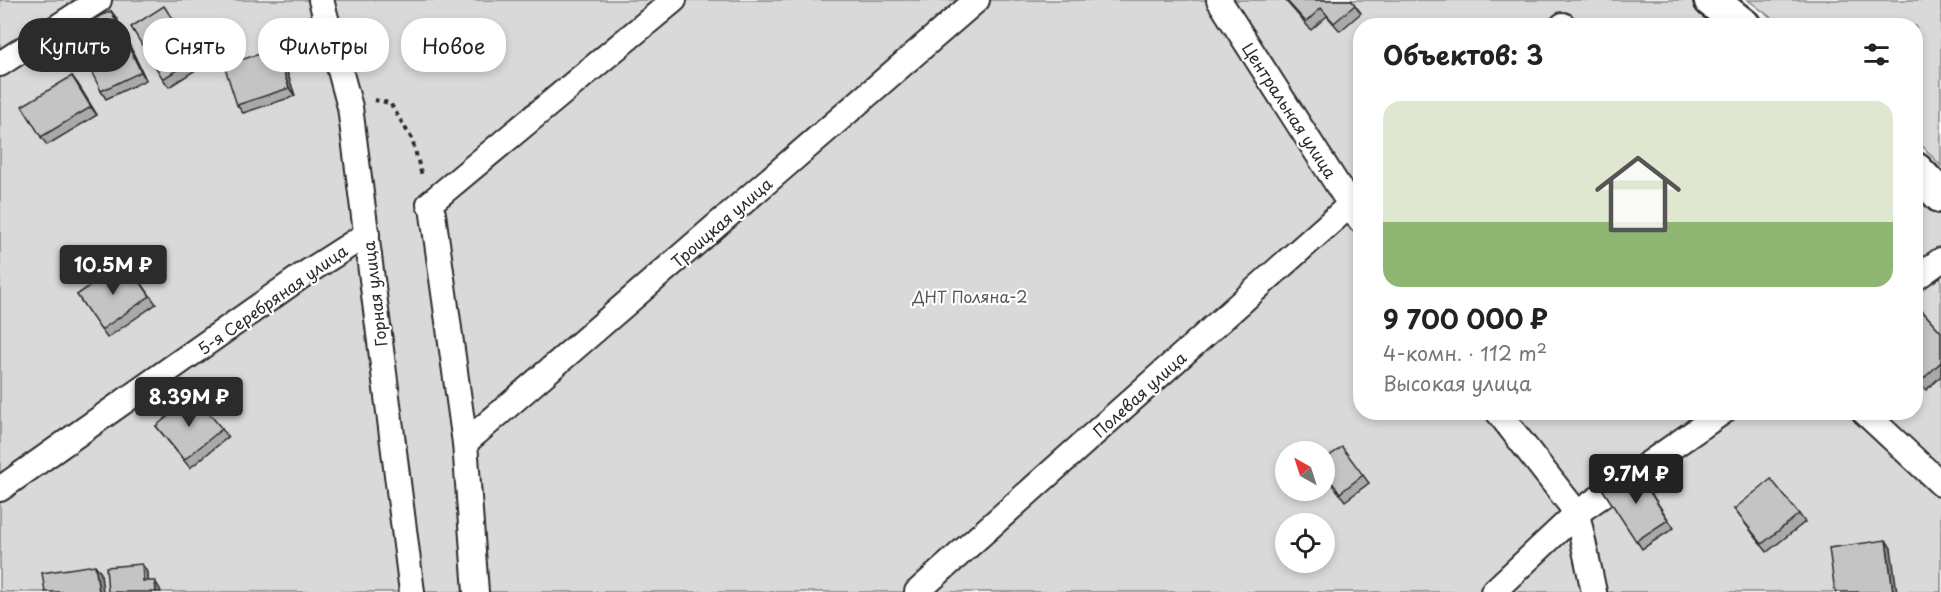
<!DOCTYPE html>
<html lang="ru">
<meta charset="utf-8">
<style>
:root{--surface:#fff;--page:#f2f2f2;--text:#222;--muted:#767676;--accent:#2b2b2b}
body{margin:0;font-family:"Playpen Sans",sans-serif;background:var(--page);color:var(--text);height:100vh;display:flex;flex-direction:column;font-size:22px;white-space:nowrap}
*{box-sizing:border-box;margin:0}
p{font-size:20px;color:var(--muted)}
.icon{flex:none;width:33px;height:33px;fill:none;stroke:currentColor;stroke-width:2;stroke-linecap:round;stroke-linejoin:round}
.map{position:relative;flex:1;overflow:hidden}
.drawer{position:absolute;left:1353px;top:18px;width:570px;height:402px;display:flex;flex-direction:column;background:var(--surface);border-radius:24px;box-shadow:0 3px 9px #0003}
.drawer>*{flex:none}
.guide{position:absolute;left:18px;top:18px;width:570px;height:54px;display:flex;gap:12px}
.needle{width:39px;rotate:321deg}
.tools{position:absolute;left:1275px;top:441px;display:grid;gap:12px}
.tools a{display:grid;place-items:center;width:60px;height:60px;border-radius:50%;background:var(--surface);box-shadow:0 3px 9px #0003;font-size:30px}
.price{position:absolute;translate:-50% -51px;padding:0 14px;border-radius:6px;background:var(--accent);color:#fff;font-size:20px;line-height:39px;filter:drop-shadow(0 2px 3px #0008)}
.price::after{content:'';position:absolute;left:50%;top:36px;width:18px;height:14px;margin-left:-9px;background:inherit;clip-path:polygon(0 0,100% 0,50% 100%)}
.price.active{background:#222;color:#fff}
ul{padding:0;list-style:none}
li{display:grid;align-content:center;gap:12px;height:318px;padding:0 30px}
li span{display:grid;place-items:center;height:186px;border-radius:18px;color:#555}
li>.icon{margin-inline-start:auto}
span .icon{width:108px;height:108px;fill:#fffc;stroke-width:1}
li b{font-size:26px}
h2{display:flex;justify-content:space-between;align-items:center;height:72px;padding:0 30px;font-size:26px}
.tag{padding:0 21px;border-radius:24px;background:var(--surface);box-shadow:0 3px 9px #0003;font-size:21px;line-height:54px}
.tag.active{background:var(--accent);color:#fff}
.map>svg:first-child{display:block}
</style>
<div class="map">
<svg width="1941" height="592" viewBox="0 0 1941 592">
<rect width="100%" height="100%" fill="#f7f7f7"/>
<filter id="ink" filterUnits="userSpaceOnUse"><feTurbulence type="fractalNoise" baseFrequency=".0167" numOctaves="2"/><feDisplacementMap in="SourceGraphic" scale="12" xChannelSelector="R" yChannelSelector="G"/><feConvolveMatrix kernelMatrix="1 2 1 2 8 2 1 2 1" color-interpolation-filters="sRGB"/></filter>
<g filter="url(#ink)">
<!-- green -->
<g fill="#d9d9d9" stroke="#828282" stroke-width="1.5" fill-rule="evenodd">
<path d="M0 0H1711L1744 25 1360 26V412H1916V170L1941 196V592H0ZM1286 452H1324V490H1286ZM1286 524H1324V562H1286Z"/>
<polygon points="1748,0 1941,0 1941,166 1916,139 1916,26 1781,25"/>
</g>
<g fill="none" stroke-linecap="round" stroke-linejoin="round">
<defs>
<g id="street">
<polyline points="321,0 350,107 412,592"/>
<polyline points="1219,0 1360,220"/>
<polyline points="1562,26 1563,25"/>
<polyline points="0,64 99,0"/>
<polyline points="429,204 674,0"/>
<polyline points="433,214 465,443 476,592"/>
<polyline points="1916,278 1941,260"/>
<polyline points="1498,412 1577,513 1594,592"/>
<polyline points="1864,412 1941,484"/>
<polyline points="465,443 977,0"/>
<polyline points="0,489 303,275 367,234"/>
<polyline points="917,592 1360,196"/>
<polyline points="1493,592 1577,513 1723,412"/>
</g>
<g id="secondary">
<polyline points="1711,0 1744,26"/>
<polyline points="1916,170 1941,196"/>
</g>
</defs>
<!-- street casing -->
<use href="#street" stroke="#2b2b2b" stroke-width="28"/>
<!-- secondary casing -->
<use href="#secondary" stroke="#2b2b2b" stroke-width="38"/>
<!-- path -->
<polyline stroke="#2b2b2b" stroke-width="4" stroke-dasharray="4.5 4.5" stroke-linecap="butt" points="374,100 390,103 412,139 422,176"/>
<!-- street -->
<use href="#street" stroke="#fff" stroke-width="24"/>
<!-- secondary -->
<use href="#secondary" stroke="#fff" stroke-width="33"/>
</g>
<!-- wall -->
<g fill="#a9a9a9" stroke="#2b2b2b" stroke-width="1.5">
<polygon points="1285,0 1351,0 1361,13 1340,31 1327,16 1311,30"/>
<polygon points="111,11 117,19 146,80 106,99 101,91"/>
<polygon points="170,14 202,66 169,87 163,79"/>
<polygon points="282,57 295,96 243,113 237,105"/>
<polygon points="72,76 97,115 47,145 41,137"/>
<polygon points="126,261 156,304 107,338 77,295"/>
<polygon points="1916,304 1941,332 1941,376 1926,390 1916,379"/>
<polygon points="156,426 222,429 228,437 190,468"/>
<polygon points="1635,469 1674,528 1642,549 1603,490"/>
<polygon points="1324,473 1363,475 1369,483 1345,501"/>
<polygon points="1734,509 1799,514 1805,522 1767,552"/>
</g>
<!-- shaded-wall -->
<g fill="#898989" stroke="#2b2b2b" stroke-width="1.5">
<polygon points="111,11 117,19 146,80 141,72"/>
<polygon points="276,49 282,57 295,96 289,88"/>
<polygon points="72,76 78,84 97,115 91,107"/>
<polygon points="1886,540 1891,548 1897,592 1893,592"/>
<polygon points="142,564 147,572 148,590 143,581"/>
<polygon points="95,565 101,573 103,592 99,592"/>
<polygon points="155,581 160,589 161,592 156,592"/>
</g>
<!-- building -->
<g fill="#c4c4c4" stroke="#2b2b2b" stroke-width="1.5">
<polygon points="1286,0 1351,0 1355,5 1334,23 1321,8 1306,22"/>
<polygon points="164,6 197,57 163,79 131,27"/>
<polygon points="111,11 141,72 101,91 71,30"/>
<polygon points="276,49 289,88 237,105 224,65"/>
<polygon points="72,76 91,107 41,137 22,106"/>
<polygon points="126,261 150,296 101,330 77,295"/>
<polygon points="1916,304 1941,332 1941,362 1920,382 1916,377"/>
<polygon points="194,395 222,429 184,460 156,426"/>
<polygon points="1342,447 1363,475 1340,493 1324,473 1324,460"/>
<polygon points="1635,469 1668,520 1636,541 1603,490"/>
<polygon points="1771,479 1799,514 1762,544 1734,509"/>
<polygon points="1886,540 1893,592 1835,592 1829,548"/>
<polygon points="142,564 143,581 155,581 156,592 108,592 106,567"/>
<polygon points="95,565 99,592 45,592 42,573"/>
</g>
</g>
<g text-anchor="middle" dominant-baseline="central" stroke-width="4.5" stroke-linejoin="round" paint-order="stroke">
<!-- street labels -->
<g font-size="16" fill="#2b2b2b" stroke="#fff">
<text transform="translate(1290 110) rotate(57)">Центральная улица</text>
<text transform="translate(721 222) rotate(-41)">Троицкая улица</text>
<text transform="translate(374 294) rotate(-97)">Горная улица</text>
<text transform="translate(272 299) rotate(-35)">5-я Серебряная улица</text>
<text transform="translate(1139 394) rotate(-42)">Полевая улица</text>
</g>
<!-- park labels -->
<g font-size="16" fill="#565656" stroke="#fff">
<text x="970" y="296">ДНТ Поляна-2</text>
</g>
</g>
</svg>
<div class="tools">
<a><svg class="needle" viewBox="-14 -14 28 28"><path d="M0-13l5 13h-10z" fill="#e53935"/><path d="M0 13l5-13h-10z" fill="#767676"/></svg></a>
<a><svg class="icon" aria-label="locate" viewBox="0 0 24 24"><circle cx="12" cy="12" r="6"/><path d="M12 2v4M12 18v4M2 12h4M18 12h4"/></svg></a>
</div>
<b class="price" style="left:113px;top:296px">10.5M ₽</b>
<b class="price" style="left:189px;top:428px">8.39M ₽</b>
<b class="price active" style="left:1636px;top:505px">9.7M ₽</b>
<div class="guide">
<a class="tag active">Купить</a>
<a class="tag">Снять</a>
<a class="tag">Фильтры</a>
<a class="tag">Новое</a>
</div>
<section class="drawer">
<h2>Объектов: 3<svg class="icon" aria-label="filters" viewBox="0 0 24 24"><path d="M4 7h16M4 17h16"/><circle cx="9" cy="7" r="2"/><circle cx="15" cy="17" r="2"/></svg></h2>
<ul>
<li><span style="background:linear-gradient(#dfe7d0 65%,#8fb573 0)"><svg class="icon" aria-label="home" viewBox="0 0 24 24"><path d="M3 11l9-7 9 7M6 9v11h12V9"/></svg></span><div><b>9 700 000 ₽</b><p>4-комн. · 112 m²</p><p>Высокая улица</p></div></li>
</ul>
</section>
</div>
